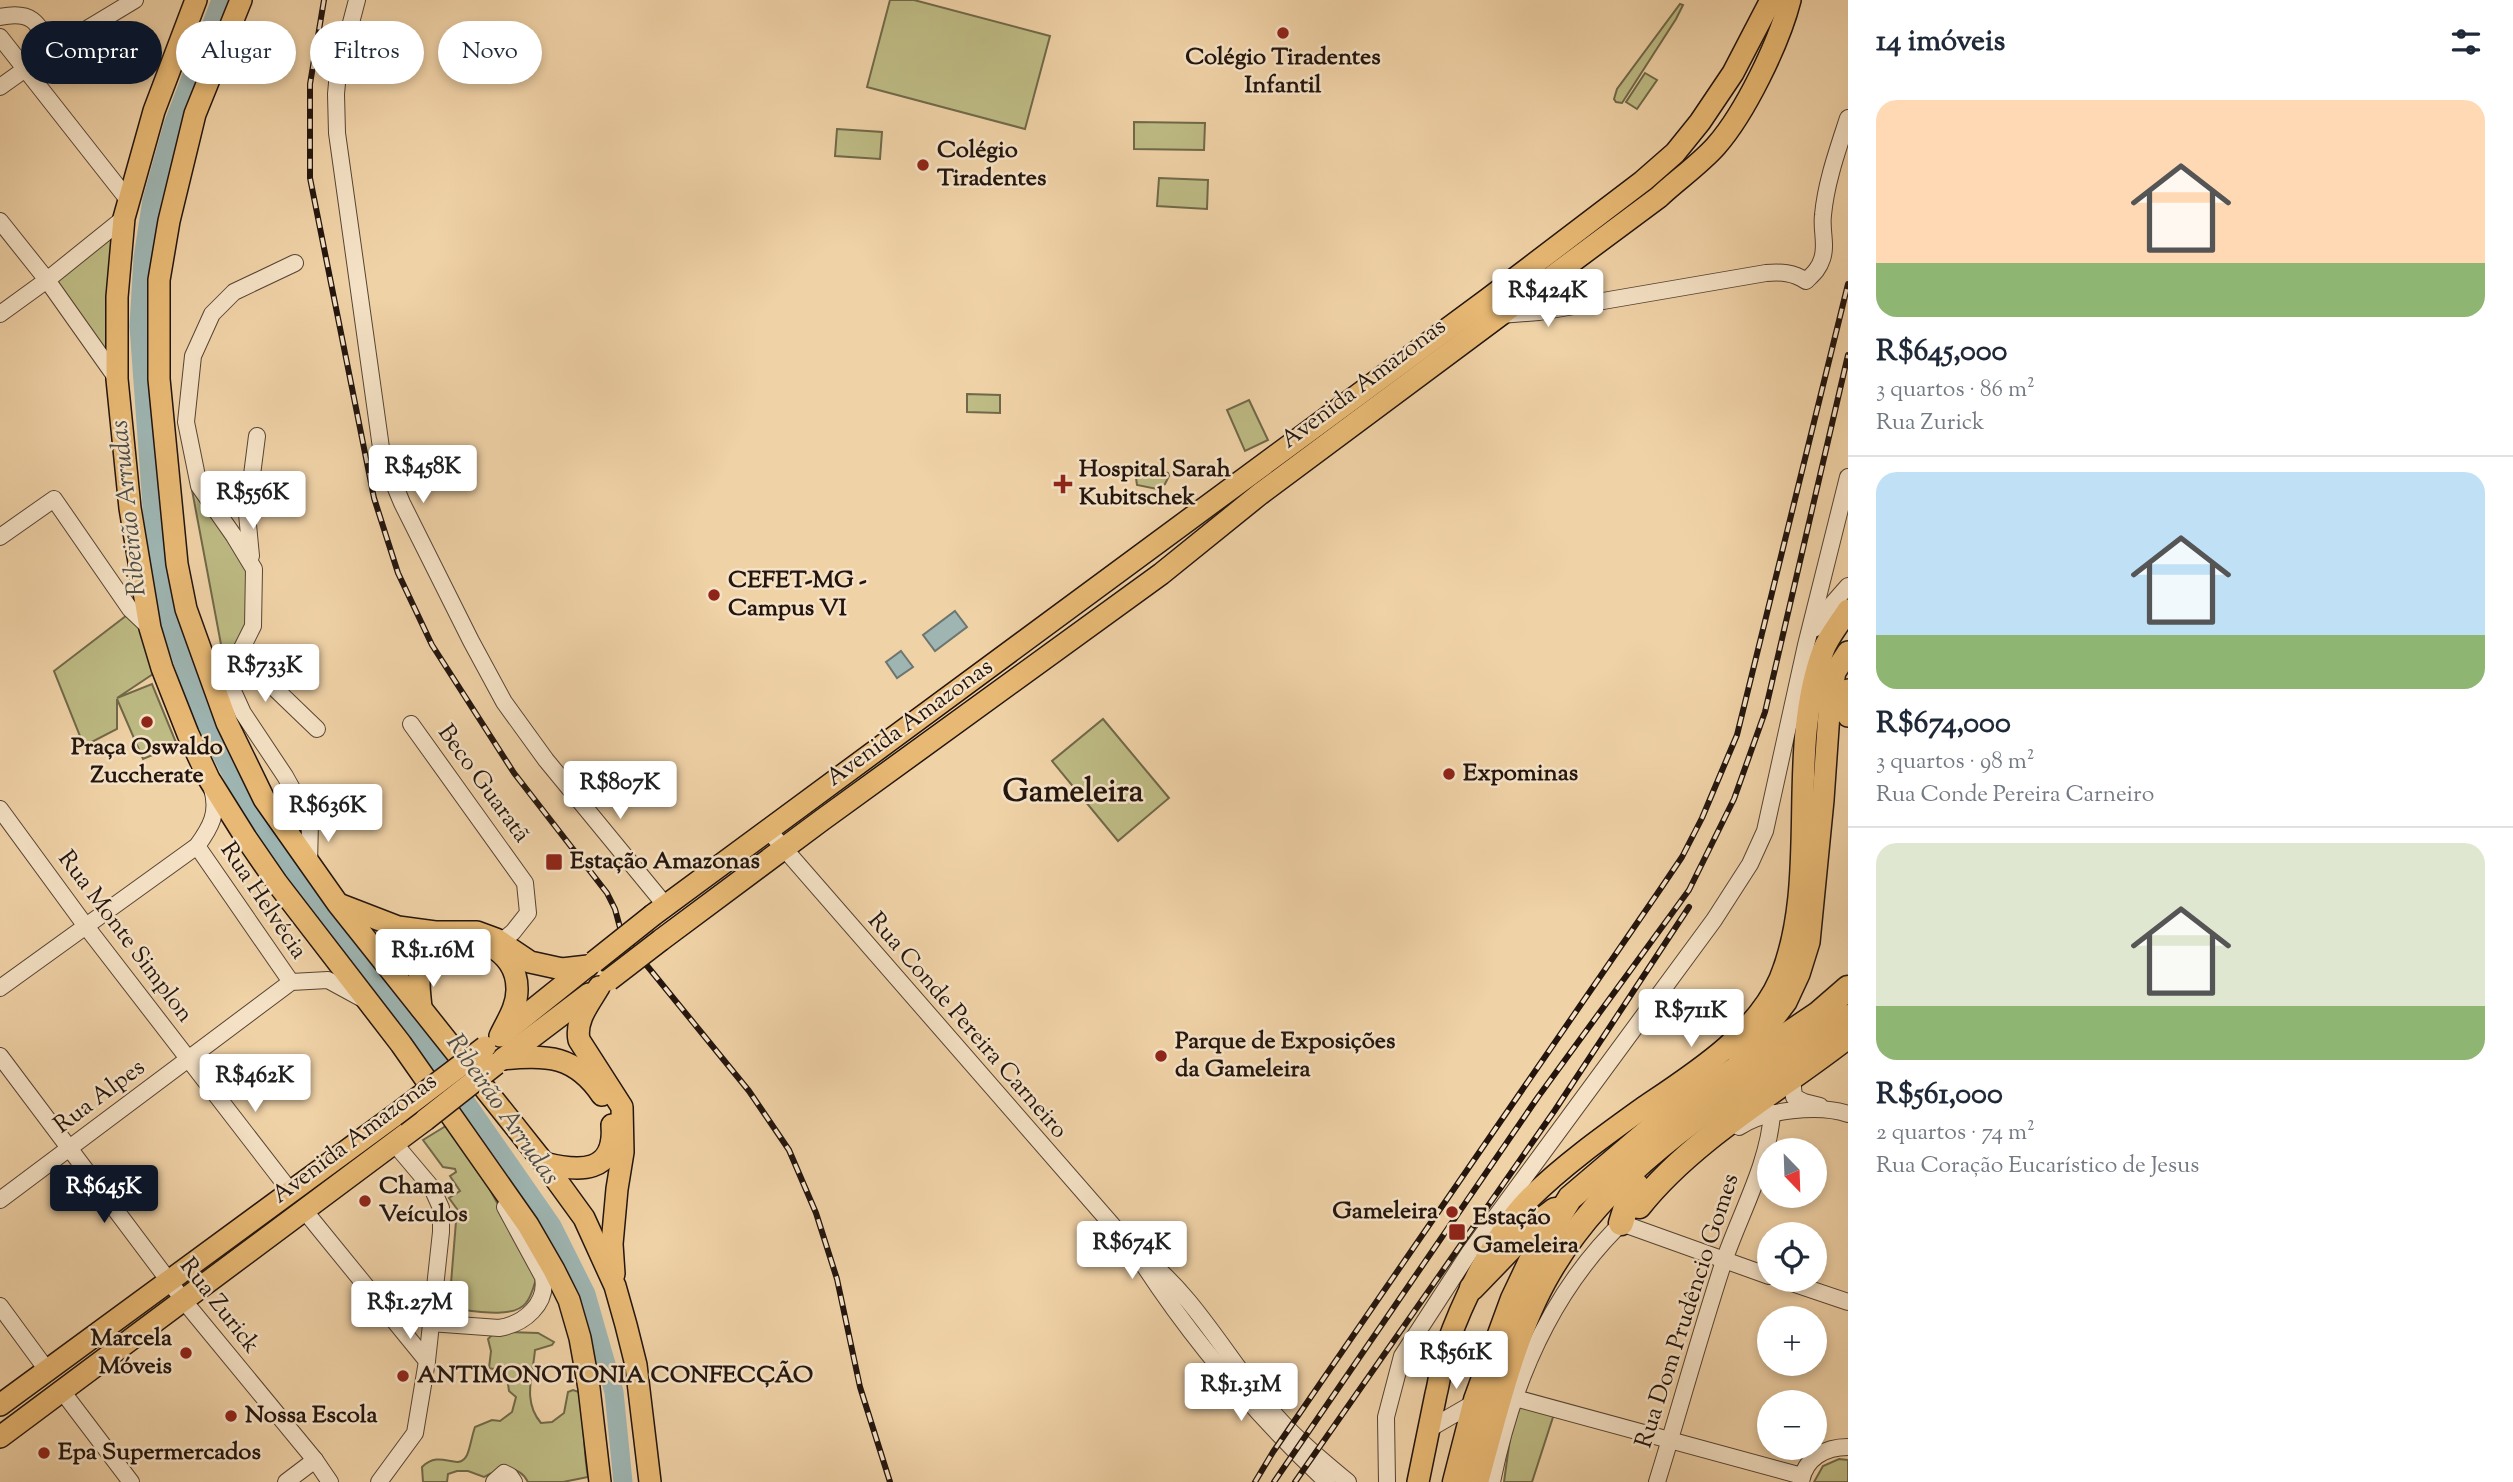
<!DOCTYPE html>
<html lang="pt">
<meta charset="utf-8">
<style>
:root{--surface:#fff;--page:#f2f2f3;--text:#1f2937;--muted:#747a83;--line:#e0e1e3;--accent:#111827}
body{margin:0;font-family:"Sorts Mill Goudy",serif;background:var(--page);color:var(--text);height:100vh;display:flex;flex-direction:column;font-size:26px;white-space:nowrap}
*{box-sizing:border-box;margin:0}
p{font-size:23px;color:var(--muted)}
.icon{flex:none;width:38px;height:38px;fill:none;stroke:currentColor;stroke-width:2;stroke-linecap:round;stroke-linejoin:round}
.map{position:relative;flex:1;overflow:hidden}
.panel{display:flex;flex-direction:column;background:var(--surface);width:665px}
.panel>*{flex:none}
.guide{position:absolute;left:21px;top:21px;width:665px;height:63px;display:flex;gap:14px}
.needle{width:46px;rotate:157deg}
.buttons{position:absolute;left:1757px;top:1138px;display:grid;gap:14px}
.buttons a{display:grid;place-items:center;width:70px;height:70px;border-radius:50%;background:var(--surface);box-shadow:0 4px 10px #0003;font-size:35px}
.price{position:absolute;translate:-50% -60px;padding:0 16px;border-radius:7px;background:#fff;color:#222;font-size:23px;line-height:46px;filter:drop-shadow(0 2px 4px #0008)}
.price::after{content:'';position:absolute;left:50%;top:42px;width:21px;height:16px;margin-left:-10px;background:inherit;clip-path:polygon(0 0,100% 0,50% 100%)}
.price.current{background:var(--accent);color:#fff}
ul{padding:0;list-style:none}
li{display:grid;align-content:center;gap:14px;height:371px;padding:0 28px}
li+li{border-top:2px solid var(--line)}
li span{display:grid;place-items:center;height:217px;border-radius:21px;color:#555}
li>.icon{margin-inline-start:auto}
span .icon{width:126px;height:126px;fill:#fffc;stroke-width:1}
li b{font-size:30px}
h2{display:flex;justify-content:space-between;align-items:center;height:84px;padding:0 28px;font-size:30px}
.pill{padding:0 24px;border-radius:32px;background:var(--surface);box-shadow:0 4px 10px #0003;font-size:24px;line-height:63px}
.pill.current{background:var(--accent);color:#fff}
main{display:flex;flex:1;min-height:0}
.map>svg:first-child{display:block}
</style>
<main>
<div class="map">
<svg width="1848" height="1482" viewBox="0 0 1848 1482">
<rect width="100%" height="100%" fill="#f0d2a7"/>
<filter id="stains"><feTurbulence type="fractalNoise" baseFrequency=".00286" numOctaves="4"/><feColorMatrix values="0 0 0 0 .2 0 0 0 0 .09 0 0 0 0 .02 0 0 0 .5 -.17"/></filter>
<radialGradient id="worn" r=".72"><stop offset=".6" stop-color="#630" stop-opacity="0"/><stop offset="1" stop-color="#630" stop-opacity=".3"/></radialGradient>
<!-- green -->
<g fill="#bebb84" stroke="#706849" stroke-width="2">
<polygon points="890,0 914,0 1050,36 1025,129 867,87"/>
<polygon points="1680,4 1683,5 1676,19 1622,103 1616,102 1614,99 1617,89"/>
<polygon points="1645,73 1657,80 1637,109 1626,102"/>
<polygon points="1134,122 1205,123 1204,150 1134,149"/>
<polygon points="837,129 882,132 880,159 835,156"/>
<polygon points="1159,178 1208,180 1207,209 1157,206"/>
<polygon points="117,230 111,361 56,280"/>
<polygon points="967,394 1000,395 1000,413 967,412"/>
<polygon points="1249,400 1268,440 1245,451 1227,410"/>
<polygon points="1153,467 1168,473 1169,476 1165,484 1157,489 1137,485 1135,471"/>
<polygon points="192,490 254,569 253,626 226,671"/>
<polygon points="131,612 148,627 156,672 117,698 152,684 177,745 143,759 117,699 117,729 84,746 54,671"/>
<polygon points="1103,719 1169,798 1118,841 1052,761"/>
<path d="M449 1124 471 1155 537 1276C534 1285 532 1296 526 1303 513 1320 469 1310 449 1308L457 1209 449 1198 460 1191 450 1176 456 1172 455 1169 443 1167 423 1140Z"/>
<path d="M508 1332 538 1333 554 1342 552 1345 535 1350C533 1375 522 1401 541 1423L552 1422 564 1413 568 1392 573 1390 579 1392C585 1421 583 1450 588 1477L563 1482H528C518 1463 500 1468 484 1477L468 1471H457L448 1474 447 1482H423L422 1467C441 1448 458 1473 467 1455 470 1449 472 1435 475 1427L492 1420 500 1421 512 1412 516 1397 509 1391 506 1370 499 1367 493 1369 489 1368 491 1351 488 1339 494 1333Z"/>
<polygon points="1515,1402 1554,1414 1532,1482 1504,1482"/>
<polygon points="1839,1459 1848,1460 1848,1482 1814,1482 1823,1466"/>
</g>
<!-- water -->
<g fill="#9eb5b2" stroke="#6d7570" stroke-width="2">
<polygon points="955,611 967,627 935,651 923,635"/>
<polygon points="901,651 913,667 897,678 886,662"/>
</g>
<g fill="none" stroke-linecap="round" stroke-linejoin="round">
<!-- river -->
<polyline stroke="#9eb5b2" stroke-width="19" points="221,0 173,125 152,200 143,258 139,326 155,548 171,627 201,714 251,812 288,868 440,1065 552,1226 586,1294 614,1392 623,1482"/>
<defs>
<g id="minor">
<polyline points="357,0 338,72 336,94 337,133 382,455 402,503 471,641 504,702 546,760 666,906"/>
<path d="M0 17C33 10 38 23 52 50"/>
<polyline points="0,37 129,201"/>
<polyline points="0,87 52,50 135,0"/>
<polyline points="0,221 47,280 117,379"/>
<polyline points="295,263 234,292 212,314 193,356 186,422 199,486 234,536 254,569 253,626 230,672 233,691 243,713 285,776 310,821 309,865"/>
<polyline points="1551,278 1569,298 1586,302"/>
<polyline points="0,314 47,280 124,218"/>
<path d="M1500 315 1539 312 1766 273C1781 272 1793 272 1806 281 1813 274 1819 269 1822 259 1827 245 1821 230 1823 215 1826 182 1838 149 1848 118"/>
<polyline points="0,537 54,499 130,609 150,628"/>
<polyline points="251,556 247,514 257,436"/>
<polyline points="1816,628 1826,611 1848,586"/>
<polyline points="238,653 317,729"/>
<polyline points="411,724 525,883 528,913 513,932 501,942"/>
<polyline points="0,809 85,925 291,1192"/>
<path d="M768 830 1134 1250C1188 1335 1254 1413 1327 1482"/>
<polyline points="197,846 291,982"/>
<path d="M0 988 197 846C211 827 219 812 212 789"/>
<polyline points="0,1056 184,1301 315,1460 330,1482"/>
<polyline points="1792,1078 1794,1097 1804,1102 1820,1106"/>
<path d="M1739 1127C1764 1110 1819 1104 1848 1114"/>
<polyline points="0,1200 291,982 328,980 361,998"/>
<polyline points="304,1210 427,1361"/>
<polyline points="1621,1223 1769,1276"/>
<path d="M1142 1256C1192 1293 1226 1356 1266 1404 1289 1433 1319 1458 1348 1482"/>
<polyline points="1780,1279 1848,1302"/>
<polyline points="0,1306 47,1370"/>
<path d="M430 1323 499 1328C524 1324 548 1304 543 1277L505 1207"/>
<polyline points="62,1391 131,1482"/>
<polyline points="1504,1395 1802,1476"/>
<polyline points="1429,1429 1479,1400"/>
<polyline points="286,1482 315,1460"/>
<polyline points="379,1482 415,1433 427,1361 441,1232 441,1208 432,1188 394,1143"/>
<polyline points="494,1482 504,1473 510,1476 514,1482"/>
<polyline points="1387,1482 1386,1417 1402,1356 1469,1253 1714,920 1750,864 1765,831 1806,645 1848,477"/>
<path d="M1492 1482C1512 1383 1552 1288 1627 1218"/>
<path d="M1657 1482C1680 1408 1700 1334 1724 1261 1740 1214 1769 1163 1772 1113"/>
<path d="M1801 1482C1805 1458 1825 1447 1848 1447"/>
</g>
<g id="major">
<polyline points="196,0 154,111 124,218 117,297 117,379 130,508 150,628 162,668 188,734 209,779 246,838 277,883 401,1044 528,1225 554,1270 569,1300 580,1338 589,1388 600,1482"/>
<polyline points="241,0 195,114 169,221 159,280 159,379 177,564 186,609 227,723 264,799 338,904 544,1163 584,1218 615,1286 626,1325 636,1365 650,1482"/>
<polyline points="1848,690 1845,696 1848,716"/>
<polyline points="341,905 398,927 435,932 477,932 496,939 530,962 562,969 588,966"/>
<polyline points="653,915 1488,299 1643,181 1675,153 1700,122 1733,73 1771,0"/>
<path d="M661 940 822 820 1161 574 1260 494 1659 197C1677 180 1699 165 1716 146 1745 113 1779 43 1790 0"/>
<path d="M599 987C589 1004 575 1020 579 1040L622 1107 623 1152 617 1189 612 1244 614 1274"/>
<path d="M421 1008C420 994 416 976 423 964 426 959 434 953 439 949 471 928 518 949 517 990 517 1007 507 1021 500 1036"/>
<polyline points="505,1032 586,967"/>
<path d="M503 1059C547 1054 576 1056 602 1095"/>
<polyline points="503,1059 589,994"/>
<polyline points="1739,1060 1755,1043 1786,1002 1799,974 1809,942 1823,800 1830,699 1835,672 1848,652"/>
<path d="M544 1163C579 1172 616 1174 612 1125"/>
<polyline points="0,1405 394,1116"/>
<polyline points="0,1437 425,1120"/>
<path d="M1418 1482C1424 1453 1430 1423 1436 1394 1440 1379 1441 1362 1446 1348 1462 1302 1494 1235 1528 1200 1562 1166 1604 1136 1643 1108 1692 1075 1756 1035 1780 979 1821 879 1785 753 1823 651 1828 637 1840 623 1848 610"/>
</g>
<g id="highway">
<path d="M1639 1206C1693 1138 1779 1090 1848 1036"/>
<polyline points="1621,1223 1631,1191 1636,1185"/>
<polyline points="1472,1288 1524,1234 1555,1210"/>
<polyline points="1455,1482 1476,1400 1513,1299 1531,1261 1570,1198 1669,1114 1818,1014 1848,988"/>
<path d="M1476 1482C1495 1414 1513 1333 1549 1272 1615 1157 1741 1088 1848 1017"/>
</g>
</defs>
<!-- minor casing -->
<use href="#minor" stroke="#564434" stroke-width="18"/>
<!-- major casing -->
<use href="#major" stroke="#23150e" stroke-width="24"/>
<!-- highway casing -->
<use href="#highway" stroke="#23150e" stroke-width="27"/>
<!-- minor -->
<use href="#minor" stroke="#f5e2c6" stroke-width="16"/>
<!-- major -->
<use href="#major" stroke="#e8b974" stroke-width="21"/>
<!-- highway -->
<use href="#highway" stroke="#e8b974" stroke-width="24"/>
<defs>
<g id="rail">
<polyline points="324,0 310,84 310,178 374,498 398,573 432,645 514,773 607,893 615,909 622,935 749,1091 789,1150 816,1213 837,1279 860,1387 890,1482"/>
<polyline points="1255,1482 1273,1452 1657,894 1682,857 1702,818 1737,735 1848,284"/>
<polyline points="1274,1482 1538,1097 1689,890 1734,799 1765,712 1848,355"/>
<polyline points="1295,1482 1555,1110 1689,907"/>
</g>
</defs>
<!-- rail casing -->
<use href="#rail" stroke="#23150e" stroke-width="6"/>
<!-- rail -->
<use href="#rail" stroke="#f5e2c6" stroke-width="3.5" stroke-dasharray="10" stroke-linecap="butt"/>
<defs>
<g id="major-bridge">
<polyline points="594,962 653,915"/>
<polyline points="609,980 661,940"/>
<polyline points="394,1116 485,1047"/>
<polyline points="425,1120 496,1064"/>
</g>
</defs>
<!-- major-bridge casing -->
<use href="#major-bridge" stroke="#23150e" stroke-width="24" stroke-linecap="butt"/>
<!-- major-bridge -->
<use href="#major-bridge" stroke="#e8b974" stroke-width="21"/>
</g>
<!-- markers -->
<g fill="#8f2418" stroke="#f5e2c6" stroke-width="2.5">
<circle cx="1283" cy="33" r="7"/>
<circle cx="923" cy="165" r="7"/>
<path d="M1059.5 473.5h7v7h7v7h-7v7h-7v-7h-7v-7h7z"/>
<circle cx="714" cy="595" r="7"/>
<circle cx="147" cy="722" r="7"/>
<circle cx="1449" cy="774" r="7"/>
<rect x="545" y="853" width="18" height="18" rx="3.5"/>
<circle cx="1161" cy="1056" r="7"/>
<circle cx="365" cy="1201" r="7"/>
<circle cx="1452" cy="1212" r="7"/>
<rect x="1448" y="1223" width="18" height="18" rx="3.5"/>
<circle cx="186" cy="1353" r="7"/>
<circle cx="403" cy="1376" r="7"/>
<circle cx="231" cy="1416" r="7"/>
<circle cx="44" cy="1453" r="7"/>
</g>
<g text-anchor="middle" dominant-baseline="central" stroke-width="5" stroke-linejoin="round" paint-order="stroke">
<!-- poi labels -->
<g font-size="24" font-weight="bold" fill="#23150e" stroke="#f5e2c6" text-anchor="start">
<text x="1283" y="58" text-anchor="middle">Colégio Tiradentes<tspan x="1283" dy="28">Infantil</tspan></text>
<text x="937" y="151">Colégio<tspan x="937" dy="28">Tiradentes</tspan></text>
<text x="1079" y="470">Hospital Sarah<tspan x="1079" dy="28">Kubitschek</tspan></text>
<text x="728" y="581">CEFET-MG -<tspan x="728" dy="28">Campus VI</tspan></text>
<text x="147" y="748" text-anchor="middle">Praça Oswaldo<tspan x="147" dy="28">Zuccherate</tspan></text>
<text x="1463" y="774">Expominas</text>
<text x="570" y="862">Estação Amazonas</text>
<text x="1175" y="1042">Parque de Exposições<tspan x="1175" dy="28">da Gameleira</tspan></text>
<text x="379" y="1187">Chama<tspan x="379" dy="28">Veículos</tspan></text>
<text x="1438" y="1212" text-anchor="end">Gameleira</text>
<text x="1473" y="1218">Estação<tspan x="1473" dy="28">Gameleira</tspan></text>
<text x="172" y="1339" text-anchor="end">Marcela<tspan x="172" dy="28">Móveis</tspan></text>
<text x="417" y="1376">ANTIMONOTONIA CONFECÇÃO</text>
<text x="245" y="1416">Nossa Escola</text>
<text x="58" y="1453">Epa Supermercados</text>
</g>
<!-- street labels -->
<g font-size="24" fill="#23150e" stroke="#f5e2c6">
<text transform="translate(1364 384) rotate(-37)">Avenida Amazonas</text>
<text transform="translate(910 723) rotate(-36)">Avenida Amazonas</text>
<text transform="translate(483 784) rotate(54)">Beco Guaratã</text>
<text transform="translate(263 901) rotate(56)">Rua Helvécia</text>
<text transform="translate(125 937) rotate(53)">Rua Monte Simplon</text>
<text transform="translate(967 1026) rotate(49)">Rua Conde Pereira Carneiro</text>
<text transform="translate(100 1097) rotate(-37)">Rua Alpes</text>
<text transform="translate(355 1139) rotate(-37)">Avenida Amazonas</text>
<text transform="translate(219 1306) rotate(52)">Rua Zurick</text>
<text transform="translate(1688 1311) rotate(-72)">Rua Dom Prudêncio Gomes</text>
</g>
<!-- water labels -->
<g font-size="26" font-style="italic" fill="#4e4d47" stroke="#f5e2c6">
<text transform="translate(129 508) rotate(-96)">Ribeirão Arrudas</text>
<text transform="translate(502 1110) rotate(55)">Ribeirão Arrudas</text>
</g>
<!-- district labels -->
<g font-size="32" font-weight="bold" fill="#23150e" stroke="#f5e2c6">
<text x="1073" y="793">Gameleira</text>
</g>
</g>
<rect width="100%" height="100%" filter="url(#stains)"/>
<rect width="100%" height="100%" fill="url(#worn)"/>
</svg>
<div class="buttons">
<a><svg class="needle" viewBox="-14 -14 28 28"><path d="M0-13l5 13h-10z" fill="#e53935"/><path d="M0 13l5-13h-10z" fill="#747a83"/></svg></a>
<a><svg class="icon" aria-label="locate" viewBox="0 0 24 24"><circle cx="12" cy="12" r="6"/><path d="M12 2v4M12 18v4M2 12h4M18 12h4"/></svg></a>
<a>+</a>
<a>−</a>
</div>
<b class="price" style="left:1548px;top:329px">R$424K</b>
<b class="price" style="left:423px;top:505px">R$458K</b>
<b class="price" style="left:253px;top:531px">R$556K</b>
<b class="price" style="left:265px;top:704px">R$733K</b>
<b class="price" style="left:620px;top:821px">R$807K</b>
<b class="price" style="left:328px;top:844px">R$636K</b>
<b class="price" style="left:433px;top:989px">R$1.16M</b>
<b class="price" style="left:1691px;top:1049px">R$711K</b>
<b class="price" style="left:255px;top:1114px">R$462K</b>
<b class="price current" style="left:104px;top:1225px">R$645K</b>
<b class="price" style="left:1132px;top:1281px">R$674K</b>
<b class="price" style="left:410px;top:1341px">R$1.27M</b>
<b class="price" style="left:1456px;top:1391px">R$561K</b>
<b class="price" style="left:1241px;top:1423px">R$1.31M</b>
<div class="guide">
<a class="pill current">Comprar</a>
<a class="pill">Alugar</a>
<a class="pill">Filtros</a>
<a class="pill">Novo</a>
</div>
</div>
<section class="panel">
<h2>14 imóveis<svg class="icon" aria-label="filters" viewBox="0 0 24 24"><path d="M4 7h16M4 17h16"/><circle cx="9" cy="7" r="2"/><circle cx="15" cy="17" r="2"/></svg></h2>
<ul>
<li><span style="background:linear-gradient(#ffd9b3 75%,#8fb573 0)"><svg class="icon" aria-label="home" viewBox="0 0 24 24"><path d="M3 11l9-7 9 7M6 9v11h12V9"/></svg></span><div><b>R$645,000</b><p>3 quartos · 86 m²</p><p>Rua Zurick</p></div></li>
<li><span style="background:linear-gradient(#bfe0f5 75%,#8fb573 0)"><svg class="icon" aria-label="home" viewBox="0 0 24 24"><path d="M3 11l9-7 9 7M6 9v11h12V9"/></svg></span><div><b>R$674,000</b><p>3 quartos · 98 m²</p><p>Rua Conde Pereira Carneiro</p></div></li>
<li><span style="background:linear-gradient(#dfe7d0 75%,#8fb573 0)"><svg class="icon" aria-label="home" viewBox="0 0 24 24"><path d="M3 11l9-7 9 7M6 9v11h12V9"/></svg></span><div><b>R$561,000</b><p>2 quartos · 74 m²</p><p>Rua Coração Eucarístico de Jesus</p></div></li>
</ul>
</section>
</main>
